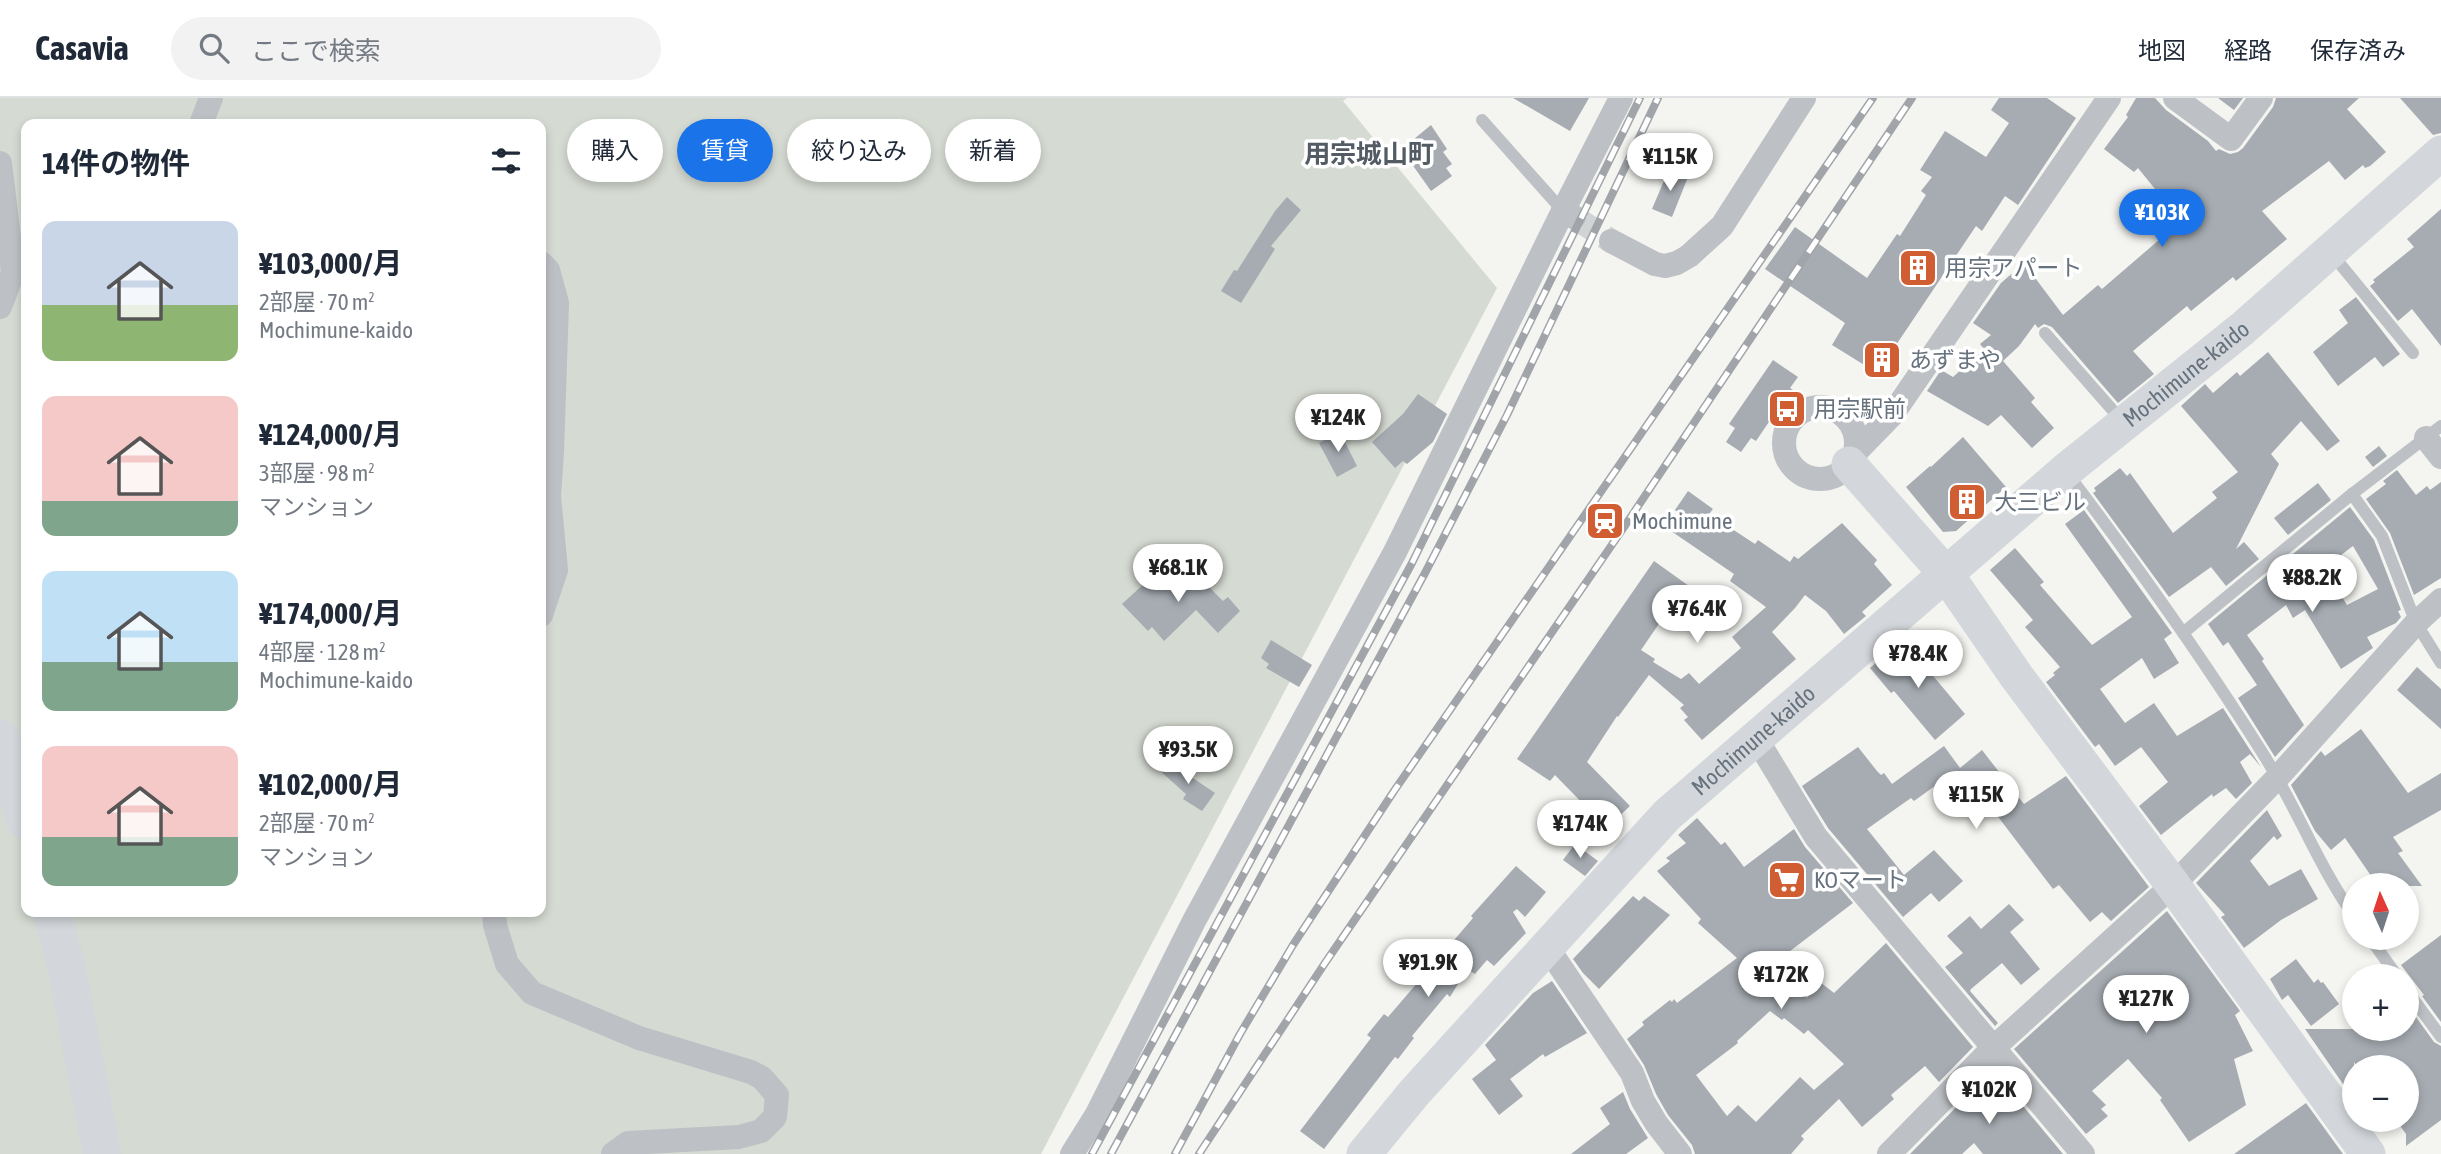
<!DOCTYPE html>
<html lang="ja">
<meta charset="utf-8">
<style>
:root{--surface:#fff;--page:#f2f2f3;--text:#1f2937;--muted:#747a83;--line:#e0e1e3;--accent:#1a73e8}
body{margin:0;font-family:"Asap Condensed","Noto Sans JP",sans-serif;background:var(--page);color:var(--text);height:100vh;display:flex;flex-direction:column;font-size:26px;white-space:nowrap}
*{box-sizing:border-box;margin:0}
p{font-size:23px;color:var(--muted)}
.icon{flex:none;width:38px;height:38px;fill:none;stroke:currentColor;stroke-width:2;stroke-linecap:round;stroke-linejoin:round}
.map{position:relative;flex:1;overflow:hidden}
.panel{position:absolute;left:21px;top:21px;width:525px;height:798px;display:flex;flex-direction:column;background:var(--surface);border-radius:14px;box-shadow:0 4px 10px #0003}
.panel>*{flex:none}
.hud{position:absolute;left:567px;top:21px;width:665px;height:63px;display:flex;gap:14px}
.needle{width:46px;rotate:357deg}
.fabs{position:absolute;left:2342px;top:775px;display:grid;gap:14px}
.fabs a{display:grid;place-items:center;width:77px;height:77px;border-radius:50%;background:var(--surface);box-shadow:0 4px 10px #0003;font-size:35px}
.price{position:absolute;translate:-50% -60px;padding:0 16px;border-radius:24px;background:#fff;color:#222;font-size:23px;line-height:46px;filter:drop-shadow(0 2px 4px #0008)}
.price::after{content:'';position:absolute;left:50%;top:42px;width:21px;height:16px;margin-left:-10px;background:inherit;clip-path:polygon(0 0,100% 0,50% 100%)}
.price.on{background:var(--accent);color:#fff}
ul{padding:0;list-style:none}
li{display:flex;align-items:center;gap:21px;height:175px;padding:0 21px}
li span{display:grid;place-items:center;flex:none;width:196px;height:140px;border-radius:14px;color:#555}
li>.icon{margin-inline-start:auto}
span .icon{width:84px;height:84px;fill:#fffc;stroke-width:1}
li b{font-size:30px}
h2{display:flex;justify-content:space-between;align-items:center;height:84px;padding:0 21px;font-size:30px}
.pill{padding:0 24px;border-radius:32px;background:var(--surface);box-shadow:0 4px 10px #0003;font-size:24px;line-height:63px}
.pill.on{background:var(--accent);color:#fff}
header{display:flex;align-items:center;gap:42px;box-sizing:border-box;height:98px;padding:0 35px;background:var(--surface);border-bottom:2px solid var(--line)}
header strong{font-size:33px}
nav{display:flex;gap:38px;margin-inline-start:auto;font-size:24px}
.search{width:490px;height:63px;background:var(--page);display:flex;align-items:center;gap:18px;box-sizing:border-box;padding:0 24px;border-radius:38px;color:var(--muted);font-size:26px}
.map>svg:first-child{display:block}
</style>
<header>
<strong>Casavia</strong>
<div class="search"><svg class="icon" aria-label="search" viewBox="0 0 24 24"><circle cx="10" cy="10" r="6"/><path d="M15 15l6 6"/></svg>ここで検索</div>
<nav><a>地図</a><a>経路</a><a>保存済み</a></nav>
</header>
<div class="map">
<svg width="2441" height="1056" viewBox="0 0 2441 1056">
<rect width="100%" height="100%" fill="#f4f4f0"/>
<!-- green -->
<path fill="#d5dad2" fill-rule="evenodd" d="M0 0H1347L1343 3 1497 190 1041 1056H0ZM26 26H541V814H26Z"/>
<!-- building -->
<g fill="#a6acb2" fill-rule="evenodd">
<polygon points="1513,0 1589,0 1570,33"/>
<polygon points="1999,0 2047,0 2076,20 2018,107 2005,98 1982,133 1976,128 1892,253 1901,259 1887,281 1832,247 1845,225 1765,171 1795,129 1867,180 1897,136 1900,138 1926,97 1921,93 1932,79 1920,72 1945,33 1986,59 2009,25 1991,12"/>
<polygon points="2136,0 2155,0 2166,12 2208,43 2216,53 2219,51 2230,56 2238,54 2243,50 2273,9 2276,0 2359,0 2347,11 2386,54 2370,68 2365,70 2363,67 2345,82 2329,63 2262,113 2287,141 2236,183 2233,179 2191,213 2187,208 2133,253 2154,276 2118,305 2052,229 2044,226 2038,230 2035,226 2019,248 2003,263 2035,300 2031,304 2054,330 2032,350 2001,317 1988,328 1927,293 1941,272 1953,279 1984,251 1980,246 1991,237 1973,225 2001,185 2024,165 2063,217 2098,187 2102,191 2181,123 2138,70 2134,74 2104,51 2128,19 2126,17"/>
<polygon points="2218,0 2243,0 2234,12"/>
<polygon points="2400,0 2441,0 2441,35 2433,37"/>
<polygon points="1431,27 1447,51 1443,54 1452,66 1446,70 1452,78 1431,93 1409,62 1417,57 1408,46"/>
<polygon points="1669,71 1688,79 1672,119 1652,111"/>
<polygon points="1287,99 1301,112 1271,148 1275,151 1241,205 1221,193 1234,172 1237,173 1275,113"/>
<polygon points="2441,111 2441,248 2412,211 2398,223 2370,188 2375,184 2373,182 2414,149 2407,141"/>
<polygon points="2356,199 2400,256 2383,269 2375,259 2338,288 2313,254 2348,225 2339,212"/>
<polygon points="2268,254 2340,343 2327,353 2301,323 2271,356 2279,366 2236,451 2244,444 2259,461 2226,488 2211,469 2169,499 2093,395 2096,393 2094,390 2120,370 2127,378 2130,375 2173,435 2217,400 2212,394 2238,374 2181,308 2205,286 2213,295 2237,274 2240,278"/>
<polygon points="1773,262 1798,279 1790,290 1796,294 1784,312 1779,309 1756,343 1751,340 1741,354 1726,344 1735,330 1729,326"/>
<polygon points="1418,296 1447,316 1433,344 1407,366 1403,363 1395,370 1372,344 1403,316"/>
<polygon points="1340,334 1357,368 1337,379 1319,345"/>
<polygon points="1963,339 2006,389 1956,433 1943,434 1906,389 1930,368 1931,369"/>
<polygon points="2379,348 2387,358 2373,369 2365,359"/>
<polygon points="2397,372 2416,397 2427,388 2430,392 2441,384 2441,480 2414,497 2390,435 2366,401 2386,386 2383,383"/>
<polygon points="2318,385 2331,402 2288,437 2274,420"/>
<polygon points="1688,393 1713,411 1709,416 1755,446 1758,442 1790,464 1794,458 1798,461 1842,425 1877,462 1874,466 1892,487 1862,514 1866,518 1844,536 1826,513 1805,497 1795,510 1772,534 1796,561 1702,642 1684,622 1688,619 1680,610 1684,607 1649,577 1618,619 1617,618 1587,664 1630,708 1610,727 1595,711 1592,715 1555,677 1550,683 1517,661 1654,463 1689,488 1669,516 1667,514 1641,552 1655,561 1653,564 1681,581 1689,575 1699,586 1741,550 1732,539 1766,509 1730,483 1734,476 1671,433 1682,417 1675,412"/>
<path d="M2350 409 2374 442 2401 512 2398 513 2401 519 2396 525 2367 539 2373 550 2341 571 2305 512 2293 520 2286 507 2247 537 2264 561 2262 563 2304 627 2275 659 2238 600 2257 587 2228 544 2223 548 2208 526ZM2353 448 2378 491 2347 507 2324 470Z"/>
<polygon points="2084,412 2172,535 2164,541 2179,565 2154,581 2142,560 2100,591 2125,625 2154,605 2177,638 2223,610 2261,669 2250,656 2240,664 2252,685 2236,701 2226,690 2213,699 2212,696 2161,737 2139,708 2168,684 2141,649 2115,668 2099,646 2095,649 2046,584 2055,577 2053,575 2060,569 2025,529 2033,522 1990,472 2015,450 2044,484 2040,487 2092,547 2132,519 2065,426"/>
<polygon points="1159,472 1167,480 1172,476 1183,487 1192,478 1201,481 1223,503 1228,499 1240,513 1218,535 1196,512 1164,543 1152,529 1148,533 1122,506"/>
<polygon points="1271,542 1312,567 1299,589 1266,570 1269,566 1261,560"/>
<polygon points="1903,542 1965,616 1935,642 1894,593 1891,595 1870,570"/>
<polygon points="2417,569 2441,591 2441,631 2397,592"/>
<polygon points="2361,631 2408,695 2441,675 2441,712 2393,739 2403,753 2398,755 2422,788 2378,788 2345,740 2331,752 2315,733 2291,687 2321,653 2325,658"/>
<polygon points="1944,648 1960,670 1982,652 2024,706 2066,678 2149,789 2111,823 2102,814 2090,824 2059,787 2053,791 1980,695 1958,711 1939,685 1914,703 1911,700 1867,731 1904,777 1934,752 1963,783 1939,804 1931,795 1903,819 1828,730 1802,688 1858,649 1877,673 1881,677 1884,675 1892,686"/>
<polygon points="1166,662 1215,695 1202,713 1183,701 1186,696 1158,671"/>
<polygon points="2267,712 2282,738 2277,742 2274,738 2250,763 2269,788 2301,771 2318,801 2281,822 2244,850 2221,819 2225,817 2196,785"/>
<path d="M1697 720 1721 747 1725 744 1744 769 1794 731 1805 749 1853 805 1777 863 1807 900 1820 884 1834 895 1886 845 1973 949 1939 984 1925 968 1891 997 1894 1001 1862 1029 1839 1001 1801 1038 1804 1041 1791 1056H1695L1692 1047 1668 1017 1656 996 1644 967 1627 941 1644 927 1642 924 1670 902 1672 904 1674 901 1677 905 1737 860 1698 825 1701 821 1657 773 1670 763 1666 760 1686 745 1678 737ZM1770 913 1782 922 1784 920 1804 936 1808 932 1844 966 1814 992 1800 979 1756 1024 1738 1007 1727 1018 1696 977 1738 945 1737 943Z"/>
<polygon points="1575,746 1598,763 1585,778 1563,762"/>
<polygon points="1516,768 1546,794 1525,819 1517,811 1513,814 1526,835 1494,868 1487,862 1475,876 1467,871 1450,899 1447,896 1412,938 1414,940 1398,961 1395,959 1324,1051 1300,1033 1371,940 1367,937 1384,916 1388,919 1473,820 1471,818"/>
<polygon points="1633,798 1639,803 1644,798 1670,817 1599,891 1583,875 1573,861"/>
<polygon points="2009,806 2024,822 2010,834 2040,871 2021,887 2002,865 1971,891 1970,893 1998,925 1995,928 1945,869 1963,855 1947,838 1970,818 1981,831"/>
<polygon points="2167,813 2240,913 2235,917 2253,953 2234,961 2246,1007 2189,1044 2160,1002 2162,1000 2128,961 2092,993 2106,1007 2101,1011 2108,1018 2086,1036 2014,951"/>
<polygon points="2441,837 2441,924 2422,898 2424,897 2401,867"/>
<polygon points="2296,861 2314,885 2318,881 2321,885 2323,884 2339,906 2311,928 2288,897 2282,902 2270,881"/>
<polygon points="1552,883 1587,935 1545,959 1543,956 1510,981 1523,998 1499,1017 1472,981 1496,962 1485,947 1533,895"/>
<polygon points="2408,908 2434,944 2441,948 2441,1022 2406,1048 2406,1036 2396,1022 2406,1022 2406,970 2358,970 2354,964 2354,1002 2305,931 2406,931"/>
<polygon points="1993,972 2063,1056 1983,1056 1974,1045 1962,1056 1910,1056"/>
<polygon points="1623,994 1630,1011 1648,1040 1626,1056 1571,1056 1610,1026 1600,1010"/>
<polygon points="2306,1005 2343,1056 2234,1056"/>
</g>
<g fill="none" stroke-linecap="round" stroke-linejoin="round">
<!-- street-tunnel -->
<polyline stroke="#d0d4d4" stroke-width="24" stroke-dasharray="24 12" stroke-linecap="butt" points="1574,119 1611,143"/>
<!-- lane -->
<g stroke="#bdc0c4" stroke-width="12">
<polyline points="1482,22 1563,113"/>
<polyline points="2331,155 2413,255"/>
<polyline points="2045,235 2123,324"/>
<path d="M2068 376C2135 465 2200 556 2260 651 2295 705 2317 766 2354 818"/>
<polyline points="2352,396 2382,438 2416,525 2441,565"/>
<polyline points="2183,535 2352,396 2441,328"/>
<polyline points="2370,840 2397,878"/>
<polyline points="2406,891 2441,939"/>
</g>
<!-- street -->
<g stroke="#bdc0c4" stroke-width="24">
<polyline points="2175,0 2231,41 2261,0"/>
<polyline points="201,26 211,0"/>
<polyline points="0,65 13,174 0,209"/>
<polyline points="1563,113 1621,0"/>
<polyline points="1611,143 1655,166 1665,168 1677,165 1689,158 1722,128 1804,0"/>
<polyline points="541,165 548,172 557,205 552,354 549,398 556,472 541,517"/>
<circle cx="1820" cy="345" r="36"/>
<polyline points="2426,340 2441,359"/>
<polyline points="1855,355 1892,317 2109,0"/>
<polyline points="1756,640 1816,739 2083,1056"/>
<polyline points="494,814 495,827 507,866 532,895 639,940 751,974 762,980 777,997 775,1019 761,1033 739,1039 628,1045 613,1056"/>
<polyline points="1547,849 1632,975 1643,1003 1656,1025 1680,1056"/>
<polyline points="1072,1056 1097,1016 1194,823 1395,454 1563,113 1574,119"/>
<polyline points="1889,1056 1992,951 2173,787 2277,680 2416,525 2441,502"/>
</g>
<!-- secondary -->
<g stroke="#d3d7db" stroke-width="35">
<polyline points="1849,366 1946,476 2017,579 2173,787 2368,1056"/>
<path id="s1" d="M1364 1056 1414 995 1667 717 2065 373 2242 231 2441 55"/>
</g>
<!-- highway -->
<g stroke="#d3d7db" stroke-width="38">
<polyline points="0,640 26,723"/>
<polyline points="52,814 67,872 102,1056"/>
</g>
<defs>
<g id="rail">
<polyline points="1092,1056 1412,465 1640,0"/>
<polyline points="1111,1056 1425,475 1507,317 1658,0"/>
<polyline points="1175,1056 1240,936 1293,847 1394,693 1873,0"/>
<polyline points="1199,1056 1325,865 1620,435 1912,0"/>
</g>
</defs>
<!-- rail casing -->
<use href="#rail" stroke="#a1a5aa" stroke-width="8"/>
<!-- rail -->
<use href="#rail" stroke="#fff" stroke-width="5" stroke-dasharray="16" stroke-linecap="butt"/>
</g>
<!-- icons -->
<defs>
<symbol id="building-square" viewBox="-11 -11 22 22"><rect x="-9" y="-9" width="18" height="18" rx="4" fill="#d15e33" stroke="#fff"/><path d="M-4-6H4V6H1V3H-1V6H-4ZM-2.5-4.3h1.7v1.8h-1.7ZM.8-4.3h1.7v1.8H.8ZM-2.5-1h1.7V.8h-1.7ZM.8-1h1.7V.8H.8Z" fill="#fff"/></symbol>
<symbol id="bus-square" viewBox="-11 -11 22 22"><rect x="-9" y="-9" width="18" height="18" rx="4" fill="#d15e33" stroke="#fff"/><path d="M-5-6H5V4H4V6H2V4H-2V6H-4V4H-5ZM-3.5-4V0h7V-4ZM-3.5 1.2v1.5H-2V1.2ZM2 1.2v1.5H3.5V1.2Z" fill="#fff"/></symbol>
<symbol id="station-square" viewBox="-11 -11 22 22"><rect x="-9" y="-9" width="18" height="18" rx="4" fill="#d15e33" stroke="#fff"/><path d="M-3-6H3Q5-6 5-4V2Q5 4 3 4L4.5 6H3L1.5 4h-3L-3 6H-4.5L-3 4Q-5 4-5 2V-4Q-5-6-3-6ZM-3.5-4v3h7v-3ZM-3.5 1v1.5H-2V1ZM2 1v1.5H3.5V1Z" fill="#fff"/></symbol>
<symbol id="supermarket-square" viewBox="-11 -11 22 22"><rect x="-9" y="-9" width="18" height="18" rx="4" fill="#d15e33" stroke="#fff"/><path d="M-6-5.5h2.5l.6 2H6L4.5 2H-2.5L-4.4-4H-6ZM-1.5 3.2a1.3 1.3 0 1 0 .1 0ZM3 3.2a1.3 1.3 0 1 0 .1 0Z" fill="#fff"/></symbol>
</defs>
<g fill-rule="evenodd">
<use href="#building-square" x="1896" y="148" width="44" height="44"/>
<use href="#building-square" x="1860" y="240" width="44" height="44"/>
<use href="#bus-square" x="1765" y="289" width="44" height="44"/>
<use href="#building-square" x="1945" y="382" width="44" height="44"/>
<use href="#station-square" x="1583" y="401" width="44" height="44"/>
<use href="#supermarket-square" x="1765" y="760" width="44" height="44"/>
</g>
<g text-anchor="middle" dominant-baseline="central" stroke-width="7" stroke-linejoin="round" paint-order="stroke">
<!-- poi labels -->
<g font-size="23" fill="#66727e" stroke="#fff" text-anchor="start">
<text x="1945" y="170">用宗アパート</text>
<text x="1909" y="262">あずまや</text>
<text x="1814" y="311">用宗駅前</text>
<text x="1994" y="404">大三ビル</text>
<text x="1632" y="423">Mochimune</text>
<text x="1814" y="782">KOマート</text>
</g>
<!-- street labels -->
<g font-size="23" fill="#66727e" stroke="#fff">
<text stroke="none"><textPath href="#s1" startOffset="1136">Mochimune-kaido</textPath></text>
<text stroke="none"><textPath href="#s1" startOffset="569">Mochimune-kaido</textPath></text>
</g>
<!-- quarter labels -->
<g font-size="26" font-weight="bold" fill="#535c64" stroke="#fff">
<text x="1369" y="56">用宗城山町</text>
</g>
</g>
</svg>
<div class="fabs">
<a><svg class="needle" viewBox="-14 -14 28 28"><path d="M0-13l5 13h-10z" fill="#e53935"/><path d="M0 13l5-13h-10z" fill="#747a83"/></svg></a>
<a>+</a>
<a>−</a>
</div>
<b class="price" style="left:1670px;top:95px">¥115K</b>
<b class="price on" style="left:2162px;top:151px">¥103K</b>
<b class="price" style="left:1338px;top:356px">¥124K</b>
<b class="price" style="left:1178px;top:506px">¥68.1K</b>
<b class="price" style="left:2312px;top:516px">¥88.2K</b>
<b class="price" style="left:1697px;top:547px">¥76.4K</b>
<b class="price" style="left:1918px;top:592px">¥78.4K</b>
<b class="price" style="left:1188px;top:688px">¥93.5K</b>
<b class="price" style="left:1976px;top:733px">¥115K</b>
<b class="price" style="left:1580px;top:762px">¥174K</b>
<b class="price" style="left:1428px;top:901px">¥91.9K</b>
<b class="price" style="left:1781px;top:913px">¥172K</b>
<b class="price" style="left:2146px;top:937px">¥127K</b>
<b class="price" style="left:1989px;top:1028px">¥102K</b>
<div class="hud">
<a class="pill">購入</a>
<a class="pill on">賃貸</a>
<a class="pill">絞り込み</a>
<a class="pill">新着</a>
</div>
<section class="panel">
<h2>14件の物件<svg class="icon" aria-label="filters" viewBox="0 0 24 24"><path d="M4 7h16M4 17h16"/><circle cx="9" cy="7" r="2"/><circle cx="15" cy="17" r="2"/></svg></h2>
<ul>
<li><span style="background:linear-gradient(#c9d6e8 60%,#8fb573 0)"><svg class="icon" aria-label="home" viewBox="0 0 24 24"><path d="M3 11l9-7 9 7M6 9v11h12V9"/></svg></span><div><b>¥103,000/月</b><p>2部屋 · 70 m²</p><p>Mochimune-kaido</p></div></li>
<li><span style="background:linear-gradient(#f6c9c9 75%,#7fa58c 0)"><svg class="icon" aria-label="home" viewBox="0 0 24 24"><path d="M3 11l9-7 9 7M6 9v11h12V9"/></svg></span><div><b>¥124,000/月</b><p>3部屋 · 98 m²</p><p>マンション</p></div></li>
<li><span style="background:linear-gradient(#bfe0f5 65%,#7fa58c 0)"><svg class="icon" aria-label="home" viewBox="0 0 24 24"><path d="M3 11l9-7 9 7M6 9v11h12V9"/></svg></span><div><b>¥174,000/月</b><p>4部屋 · 128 m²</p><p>Mochimune-kaido</p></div></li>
<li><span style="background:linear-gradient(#f6c9c9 65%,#7fa58c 0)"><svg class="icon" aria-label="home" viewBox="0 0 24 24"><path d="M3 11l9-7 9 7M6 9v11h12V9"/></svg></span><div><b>¥102,000/月</b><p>2部屋 · 70 m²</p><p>マンション</p></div></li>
</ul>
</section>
</div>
